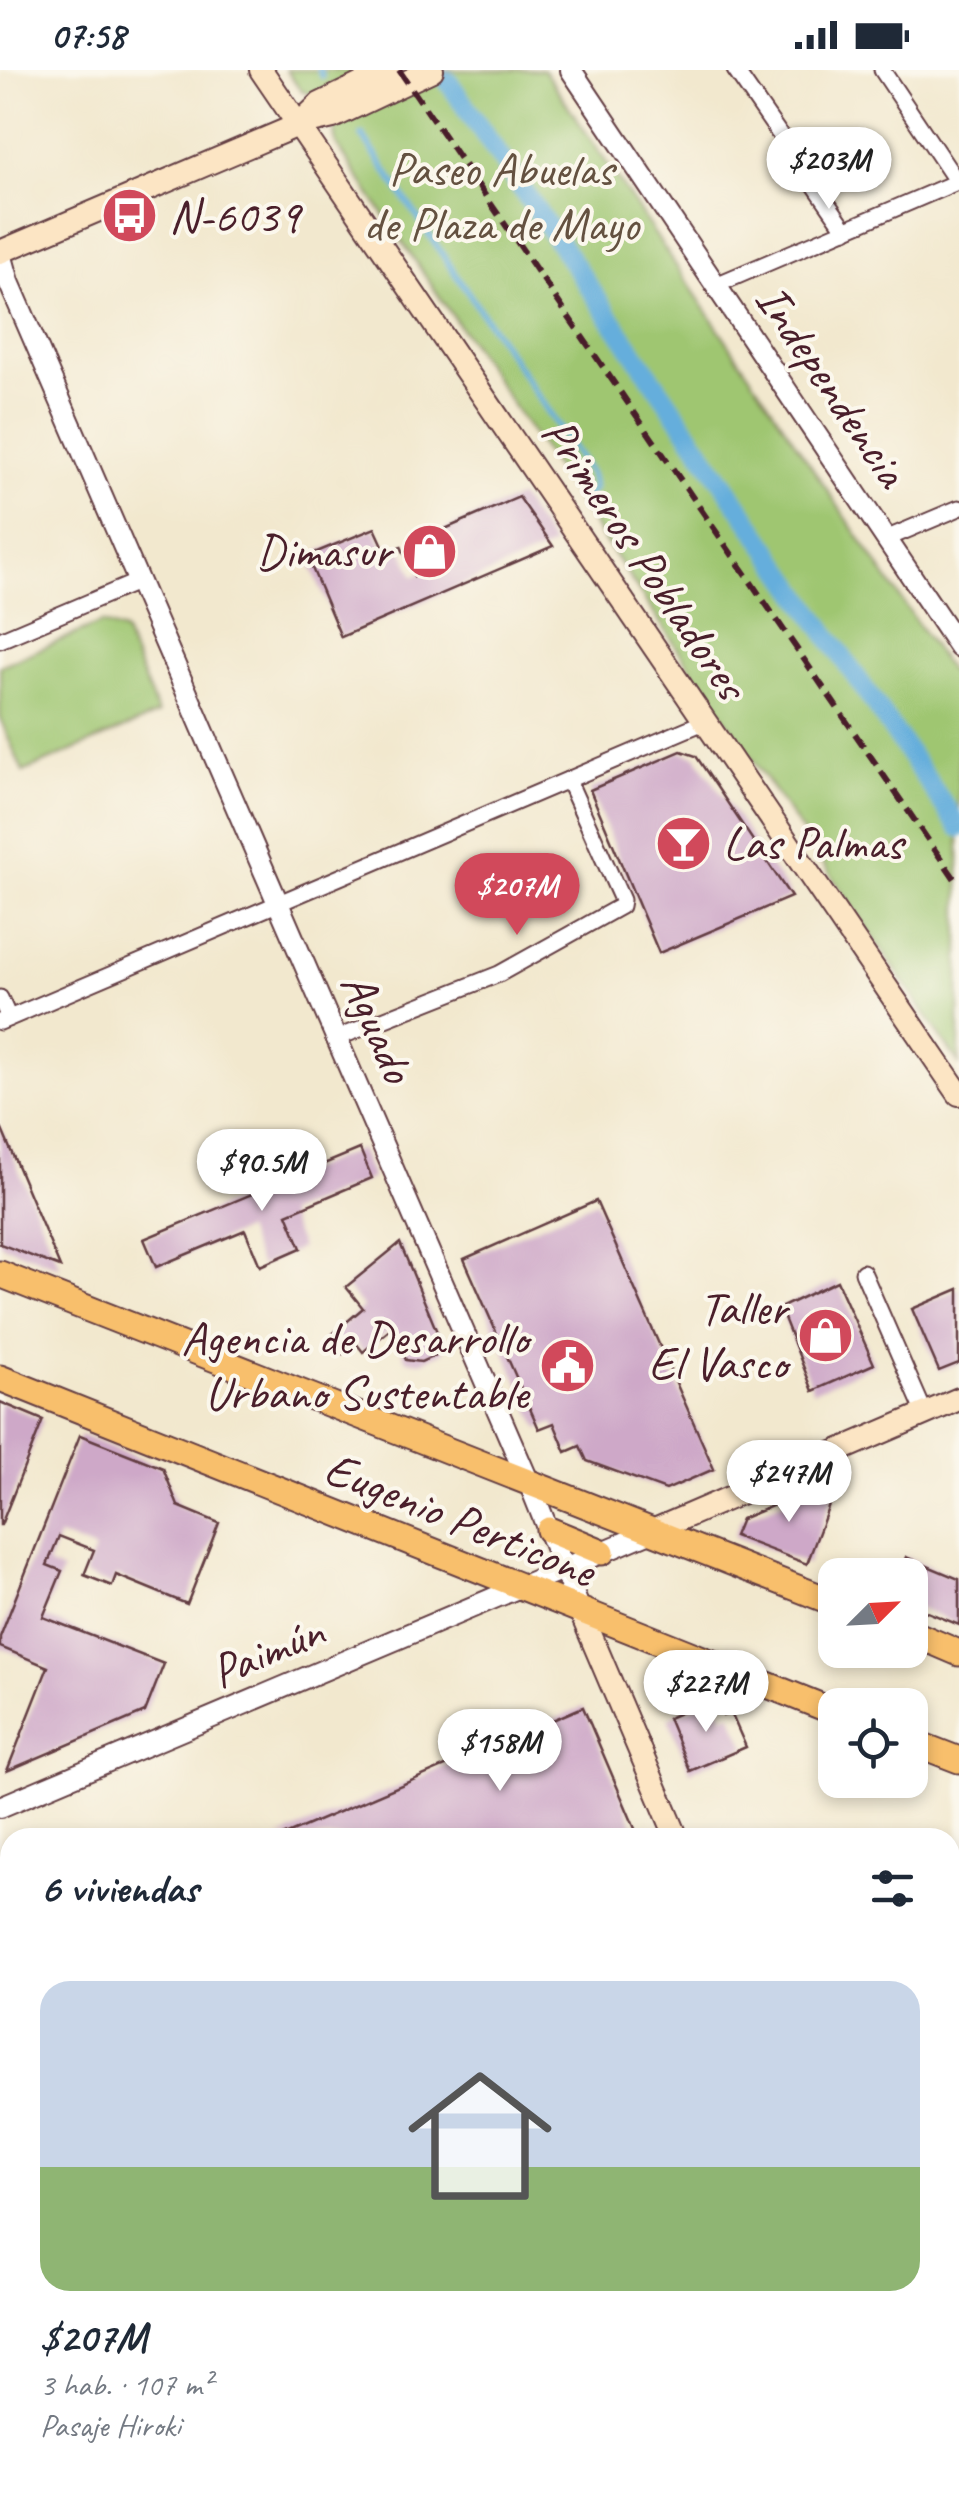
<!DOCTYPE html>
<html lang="es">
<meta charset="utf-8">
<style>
:root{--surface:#fff;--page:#f6f6f7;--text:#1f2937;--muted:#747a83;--line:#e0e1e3;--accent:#d1495b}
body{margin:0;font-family:Caveat,sans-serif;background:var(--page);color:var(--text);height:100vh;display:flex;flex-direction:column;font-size:38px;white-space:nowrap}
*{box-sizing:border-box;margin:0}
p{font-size:32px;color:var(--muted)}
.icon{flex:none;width:55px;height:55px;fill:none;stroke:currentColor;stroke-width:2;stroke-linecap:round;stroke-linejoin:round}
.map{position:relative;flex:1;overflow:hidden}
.drawer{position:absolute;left:0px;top:1758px;width:960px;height:672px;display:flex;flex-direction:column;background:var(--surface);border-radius:30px 30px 0 0;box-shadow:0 5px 15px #0003}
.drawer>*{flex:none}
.needle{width:65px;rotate:66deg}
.fabs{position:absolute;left:818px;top:1488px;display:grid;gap:20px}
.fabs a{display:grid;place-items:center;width:110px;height:110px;border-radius:20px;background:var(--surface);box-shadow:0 5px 15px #0003;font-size:50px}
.price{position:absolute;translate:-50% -85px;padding:0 22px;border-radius:35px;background:#fff;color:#222;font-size:32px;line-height:65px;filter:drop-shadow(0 2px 5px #0008)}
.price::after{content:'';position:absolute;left:50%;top:60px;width:30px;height:22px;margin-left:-15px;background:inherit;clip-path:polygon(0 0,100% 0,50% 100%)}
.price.current{background:var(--accent);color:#fff}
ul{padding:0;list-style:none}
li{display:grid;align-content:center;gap:20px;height:530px;padding:0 40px}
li+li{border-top:2px solid var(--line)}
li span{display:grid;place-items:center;height:310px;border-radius:30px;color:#555}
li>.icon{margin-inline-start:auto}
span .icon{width:180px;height:180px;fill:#fffc;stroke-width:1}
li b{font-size:42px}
h2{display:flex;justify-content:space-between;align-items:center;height:120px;padding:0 40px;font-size:42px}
.status{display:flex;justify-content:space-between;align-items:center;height:70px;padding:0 50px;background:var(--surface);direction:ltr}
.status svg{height:28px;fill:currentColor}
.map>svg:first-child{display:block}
</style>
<div class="status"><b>07:58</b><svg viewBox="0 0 49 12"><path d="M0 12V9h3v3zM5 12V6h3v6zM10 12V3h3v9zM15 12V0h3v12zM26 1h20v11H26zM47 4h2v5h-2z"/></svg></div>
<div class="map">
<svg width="959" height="2429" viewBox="0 0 959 2429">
<rect width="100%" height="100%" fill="#fbf7ec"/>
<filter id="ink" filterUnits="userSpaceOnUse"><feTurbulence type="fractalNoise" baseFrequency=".01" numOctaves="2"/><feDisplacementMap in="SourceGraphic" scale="20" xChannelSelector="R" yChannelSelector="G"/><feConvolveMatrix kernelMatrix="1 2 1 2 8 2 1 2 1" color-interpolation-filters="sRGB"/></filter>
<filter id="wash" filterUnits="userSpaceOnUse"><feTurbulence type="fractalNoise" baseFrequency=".0048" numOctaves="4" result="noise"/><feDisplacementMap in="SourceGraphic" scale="40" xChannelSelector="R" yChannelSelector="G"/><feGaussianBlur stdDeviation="2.25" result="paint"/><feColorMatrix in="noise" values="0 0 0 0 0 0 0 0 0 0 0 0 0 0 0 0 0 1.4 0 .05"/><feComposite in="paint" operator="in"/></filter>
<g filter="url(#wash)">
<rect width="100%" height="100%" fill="#f2e8ce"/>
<!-- green -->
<g fill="#9fc671" stroke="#74724e" stroke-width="2.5">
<polygon points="286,0 371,0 312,25 301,21"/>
<polygon points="446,0 544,0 959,615 959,994 336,74 334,62 343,50"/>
<polygon points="101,553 124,561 158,644 23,702 0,648 0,596"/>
<polygon points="10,2251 10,2420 100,2420 104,2429 0,2429 0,2256"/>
<polygon points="434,2420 507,2420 511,2429 438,2429"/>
</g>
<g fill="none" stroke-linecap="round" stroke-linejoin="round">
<!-- stream -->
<g stroke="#65aedc" stroke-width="6">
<polyline points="319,0 322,6"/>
<polyline points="362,65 591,405 594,418 587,426"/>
</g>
<!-- canal -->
<polyline stroke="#65aedc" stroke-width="20" points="448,11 959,757"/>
</g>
<g id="blocks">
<!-- building -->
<g fill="#cea8c8">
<polygon points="519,427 553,476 341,567 307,486 375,458 386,482 401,476 414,506 451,490 438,462"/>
<polygon points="681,681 696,686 791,827 659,883 590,720"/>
<polygon points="0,1055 60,1197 0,1174"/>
<polygon points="360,1079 372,1108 287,1144 301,1178 260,1196 245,1160 156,1197 144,1169"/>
<polygon points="596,1131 714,1399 666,1420 587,1391 580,1376 566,1382 554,1353 539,1359 464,1189"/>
<polygon points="400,1173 445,1281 421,1292 406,1290 392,1258 363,1282 356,1273 343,1284 329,1267 363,1238 346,1217"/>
<polygon points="837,1211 874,1294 813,1321 780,1238"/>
<polygon points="959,1219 959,1293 939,1301 912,1239"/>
<polygon points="0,1332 43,1350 1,1455 0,1455"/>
<polygon points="80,1365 163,1398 178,1436 219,1453 187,1534 116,1505 112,1516 84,1505 94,1480 59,1466 47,1495 62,1501 43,1547 164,1594 145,1642 7,1701 48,1597 0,1577 0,1567"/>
<polygon points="819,1416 834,1422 807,1494 734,1466 741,1449"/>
<polygon points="906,1487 959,1509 959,1555 910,1535 910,1505 899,1505"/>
<polygon points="703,1633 707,1641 719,1636 723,1646 731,1643 746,1677 690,1701 668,1648"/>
<polygon points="583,1637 639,1768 278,1768"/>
</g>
</g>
</g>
<g filter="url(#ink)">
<use href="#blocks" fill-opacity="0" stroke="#633d43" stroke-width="2.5"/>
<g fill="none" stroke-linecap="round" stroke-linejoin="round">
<defs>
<g id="minor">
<polyline points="735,0 846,160"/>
<polyline points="882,0 957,112"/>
<polyline points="716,215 959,111"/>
<polyline points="888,468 959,438"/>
<polyline points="0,570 139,511"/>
<polyline points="0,928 9,948"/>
<polyline points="0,952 706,651"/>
<polyline points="337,968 499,904 621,836 622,830 568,710"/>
<polyline points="863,1202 925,1344"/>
<polyline points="0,2020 10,2016"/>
<polyline points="0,2164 10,2188"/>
<polyline points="111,2420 114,2429"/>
<polyline points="531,2420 535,2429"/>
<polyline points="216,2429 237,2420"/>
</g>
<g id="tertiary">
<polyline points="571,0 959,577"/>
<polyline points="0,180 9,212 530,1415 582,1545"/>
<polyline points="0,1737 650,1462"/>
</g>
<g id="secondary">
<polyline points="261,0 959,1024"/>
<polyline points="298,55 320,34 390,0"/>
<polyline points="0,182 298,55 333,47 432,0"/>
<polyline points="650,1462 959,1329"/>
<polyline points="582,1545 677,1768"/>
<polyline points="950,2407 959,2428"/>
</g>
<g id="trunk">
<polyline points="0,1204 835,1533"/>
<polyline points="0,1308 835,1642"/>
<polyline points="549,1460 602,1482"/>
<polyline points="910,1562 959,1583"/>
<polyline points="910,1671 959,1690"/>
</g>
</defs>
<!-- minor casing -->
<use href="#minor" stroke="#633d43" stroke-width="19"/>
<!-- tertiary casing -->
<use href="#tertiary" stroke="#633d43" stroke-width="24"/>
<!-- secondary casing -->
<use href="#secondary" stroke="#633d43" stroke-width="26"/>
<!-- trunk casing -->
<use href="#trunk" stroke="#633d43" stroke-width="29"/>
<!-- minor -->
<use href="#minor" stroke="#fff" stroke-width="15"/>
<!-- tertiary -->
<use href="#tertiary" stroke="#fff" stroke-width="20"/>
<!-- secondary -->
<use href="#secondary" stroke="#fce5c4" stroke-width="22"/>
<!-- trunk -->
<use href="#trunk" stroke="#f8bf6c" stroke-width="25"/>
<!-- rail -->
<polyline stroke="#4a1f2b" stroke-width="6" stroke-dasharray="15 8" stroke-linecap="butt" points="399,0 959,815"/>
</g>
</g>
<!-- icons -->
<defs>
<symbol id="bus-disc" viewBox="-11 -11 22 22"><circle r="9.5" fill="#d1495b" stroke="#fbf7ec"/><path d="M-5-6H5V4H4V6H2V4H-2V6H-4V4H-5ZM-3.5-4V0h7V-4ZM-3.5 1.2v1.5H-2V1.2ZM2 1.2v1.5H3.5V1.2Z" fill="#fff"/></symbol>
<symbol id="shop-disc" viewBox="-11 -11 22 22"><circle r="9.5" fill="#d1495b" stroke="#fbf7ec"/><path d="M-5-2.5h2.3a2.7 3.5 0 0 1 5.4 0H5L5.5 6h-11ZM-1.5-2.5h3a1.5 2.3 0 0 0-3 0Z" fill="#fff"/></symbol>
<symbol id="bar-disc" viewBox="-11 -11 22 22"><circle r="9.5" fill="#d1495b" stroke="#fbf7ec"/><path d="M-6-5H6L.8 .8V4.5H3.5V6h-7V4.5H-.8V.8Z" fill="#fff"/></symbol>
<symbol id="civic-disc" viewBox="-11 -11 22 22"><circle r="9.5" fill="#d1495b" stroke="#fbf7ec"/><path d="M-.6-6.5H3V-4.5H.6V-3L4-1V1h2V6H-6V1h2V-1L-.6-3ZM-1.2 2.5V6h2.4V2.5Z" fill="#fff"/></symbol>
</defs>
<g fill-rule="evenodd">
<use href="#bus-disc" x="98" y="114" width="63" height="63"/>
<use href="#shop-disc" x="398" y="450" width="63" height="63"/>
<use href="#bar-disc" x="652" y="742" width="63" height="63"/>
<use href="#shop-disc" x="794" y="1234" width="63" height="63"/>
<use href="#civic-disc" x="536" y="1264" width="63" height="63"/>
</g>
<g text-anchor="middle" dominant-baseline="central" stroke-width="8" stroke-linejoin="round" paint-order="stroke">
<!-- park labels -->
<g font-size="48" fill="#645140" stroke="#fbf7ec">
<text x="501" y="99">Paseo Abuelas<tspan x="501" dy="55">de Plaza de Mayo</tspan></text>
</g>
<!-- poi labels -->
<g font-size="48" fill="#4a1f2b" stroke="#fbf7ec" text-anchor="end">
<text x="169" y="146" text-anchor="start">N-6039</text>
<text x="391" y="481">Dimasur</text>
<text x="723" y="773" text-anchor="start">Las Palmas</text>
<text x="787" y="1238">Taller<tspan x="787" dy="55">El Vasco</tspan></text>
<text x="528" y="1268">Agencia de Desarrollo<tspan x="528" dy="55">Urbano Sustentable</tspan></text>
</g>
<!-- street labels -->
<g font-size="48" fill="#4a1f2b" stroke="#fbf7ec">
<text transform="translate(832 315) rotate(56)">Independencia</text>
<text transform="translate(645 488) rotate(56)">Primeros Pobladores</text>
<text transform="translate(378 957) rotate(66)">Aguado</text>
<text transform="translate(460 1449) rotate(22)">Eugenio Perticone</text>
<text transform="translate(267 1581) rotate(-23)">Paimún</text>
</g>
</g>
</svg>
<div class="fabs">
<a><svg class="needle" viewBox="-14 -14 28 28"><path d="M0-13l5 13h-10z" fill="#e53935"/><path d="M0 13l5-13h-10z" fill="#747a83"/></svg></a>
<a><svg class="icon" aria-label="locate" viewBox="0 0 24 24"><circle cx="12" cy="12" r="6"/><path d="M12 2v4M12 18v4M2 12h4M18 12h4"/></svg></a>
</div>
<b class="price" style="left:829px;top:142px">$203M</b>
<b class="price current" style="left:517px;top:868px">$207M</b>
<b class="price" style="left:262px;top:1144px">$90.5M</b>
<b class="price" style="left:789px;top:1455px">$247M</b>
<b class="price" style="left:706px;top:1665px">$227M</b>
<b class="price" style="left:500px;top:1724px">$158M</b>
<section class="drawer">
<h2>6 viviendas<svg class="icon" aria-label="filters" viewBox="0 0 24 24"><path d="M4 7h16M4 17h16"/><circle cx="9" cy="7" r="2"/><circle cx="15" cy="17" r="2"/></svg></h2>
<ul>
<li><span style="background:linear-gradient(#c9d6e8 60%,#8fb573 0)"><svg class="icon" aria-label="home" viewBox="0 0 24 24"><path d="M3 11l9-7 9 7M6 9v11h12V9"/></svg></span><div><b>$207M</b><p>3 hab. · 107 m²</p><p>Pasaje Hiroki</p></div></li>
</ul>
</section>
</div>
